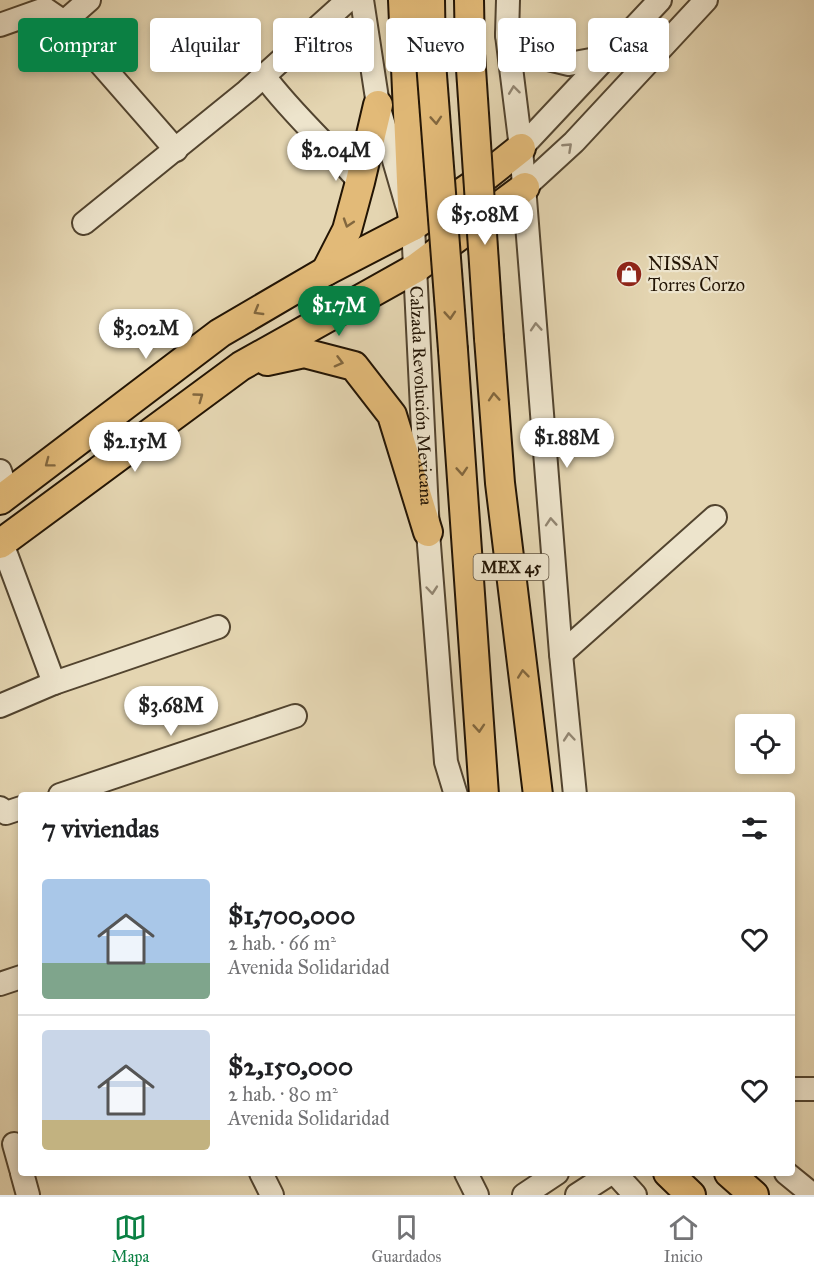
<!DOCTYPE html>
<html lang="es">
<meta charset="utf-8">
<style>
:root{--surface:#fff;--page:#f6f6f6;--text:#202124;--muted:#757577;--line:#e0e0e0;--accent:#0b8043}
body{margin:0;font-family:"IM FELL Great Primer",serif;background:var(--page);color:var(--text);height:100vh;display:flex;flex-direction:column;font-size:22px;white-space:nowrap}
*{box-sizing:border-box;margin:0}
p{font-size:20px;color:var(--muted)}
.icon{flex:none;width:33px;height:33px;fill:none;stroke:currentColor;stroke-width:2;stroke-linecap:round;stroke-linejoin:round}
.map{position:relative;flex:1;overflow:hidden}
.side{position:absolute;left:18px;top:792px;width:777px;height:384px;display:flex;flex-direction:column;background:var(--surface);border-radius:6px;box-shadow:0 3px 9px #0003}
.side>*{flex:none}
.banner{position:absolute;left:18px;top:18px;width:778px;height:54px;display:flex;gap:12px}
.controls{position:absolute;left:735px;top:714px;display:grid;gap:12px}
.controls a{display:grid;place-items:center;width:60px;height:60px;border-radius:6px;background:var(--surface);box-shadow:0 3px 9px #0003;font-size:30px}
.price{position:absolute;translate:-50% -51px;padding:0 14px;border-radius:21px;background:#fff;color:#222;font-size:20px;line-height:39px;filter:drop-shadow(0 2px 3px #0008)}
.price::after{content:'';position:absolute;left:50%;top:36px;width:18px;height:14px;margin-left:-9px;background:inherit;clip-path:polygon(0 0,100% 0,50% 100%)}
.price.selected{background:var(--accent);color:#fff}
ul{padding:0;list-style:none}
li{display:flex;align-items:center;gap:18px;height:150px;padding:0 24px}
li+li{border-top:2px solid var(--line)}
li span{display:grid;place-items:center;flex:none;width:168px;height:120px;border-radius:6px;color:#555}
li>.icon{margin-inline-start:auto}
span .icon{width:72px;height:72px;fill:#fffc;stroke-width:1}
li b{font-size:26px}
h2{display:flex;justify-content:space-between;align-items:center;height:72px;padding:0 24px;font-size:26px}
.pill{padding:0 21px;border-radius:6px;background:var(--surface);box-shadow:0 3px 9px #0003;font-size:21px;line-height:54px}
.pill.selected{background:var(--accent);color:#fff}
.tab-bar{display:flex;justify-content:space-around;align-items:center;height:84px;border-top:2px solid var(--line);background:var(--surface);font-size:16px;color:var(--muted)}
.tab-bar a{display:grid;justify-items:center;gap:3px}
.tab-bar .selected{color:var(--accent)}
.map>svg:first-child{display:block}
</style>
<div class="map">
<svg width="814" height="1195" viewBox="0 0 814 1195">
<rect width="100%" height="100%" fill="#e4d5b1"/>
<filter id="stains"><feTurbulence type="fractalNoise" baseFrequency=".00333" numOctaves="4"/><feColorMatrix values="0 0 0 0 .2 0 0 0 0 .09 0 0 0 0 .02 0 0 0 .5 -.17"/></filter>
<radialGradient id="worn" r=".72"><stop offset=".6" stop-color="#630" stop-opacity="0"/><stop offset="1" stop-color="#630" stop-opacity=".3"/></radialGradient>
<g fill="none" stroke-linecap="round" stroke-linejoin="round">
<defs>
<g id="minor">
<path id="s1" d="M362 0 378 105 413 226 428 532 446 762 456 795"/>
<polyline points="508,0 507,35 521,148 561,654 575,795"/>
<polyline points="64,22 89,0"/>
<polyline points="0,25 45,9 64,22 176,150"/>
<polyline points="507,35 536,56 569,64 607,57"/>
<path d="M264 76C292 114 329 146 360 182"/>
<polyline points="521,148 660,0"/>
<polyline points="525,187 574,142 706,0"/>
<polyline points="84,223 247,91 348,0"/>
<polyline points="0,471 8,494"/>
<polyline points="0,538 54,683"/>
<polyline points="561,654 715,517"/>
<polyline points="0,706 54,683 218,627"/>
<polyline points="60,795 295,716"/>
<polyline points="0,808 6,813 21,808"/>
<polyline points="0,984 21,977"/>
<polyline points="792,1089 814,1089"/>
<polyline points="14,1144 21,1169"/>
<polyline points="22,1173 28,1195"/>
<polyline points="261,1173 272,1195"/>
<polyline points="466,1173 477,1195"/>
<polyline points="615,1173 635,1195"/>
<polyline points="786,1173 813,1195"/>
<polyline points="524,1195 557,1173"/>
<polyline points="577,1195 611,1173"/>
</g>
<g id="major">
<polyline points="403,0 413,226"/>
<polyline points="430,0 431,62"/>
<polyline points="469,0 470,54"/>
<polyline points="326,271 347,230 360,182 378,105"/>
<polyline points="489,338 500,483 538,795"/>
<polyline points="453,350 484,795"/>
<polyline points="267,361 304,353 354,366 392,415 428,532"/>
<polyline points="0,500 220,333 326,271 413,226 482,179 521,148"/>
<polyline points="0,544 241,366 416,268 525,187"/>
<polyline points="668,1173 691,1195"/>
<polyline points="729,1173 754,1195"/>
</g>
</defs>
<!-- minor casing -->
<use href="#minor" stroke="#52442f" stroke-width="26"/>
<!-- major casing -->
<use href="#major" stroke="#221404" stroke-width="32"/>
<!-- minor -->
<use href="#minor" stroke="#ede4cc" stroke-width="22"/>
<!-- major -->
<use href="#major" stroke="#e2ba78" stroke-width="28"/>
<defs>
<g id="major-bridge">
<polyline points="470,54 489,338"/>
<polyline points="431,62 453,350"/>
</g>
</defs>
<!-- major-bridge casing -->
<use href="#major-bridge" stroke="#221404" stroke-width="32" stroke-linecap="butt"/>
<!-- major-bridge -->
<use href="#major-bridge" stroke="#e2ba78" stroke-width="28"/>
</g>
<!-- one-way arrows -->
<defs><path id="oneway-chevron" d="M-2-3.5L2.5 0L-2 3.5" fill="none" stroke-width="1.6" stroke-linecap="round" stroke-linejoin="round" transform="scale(1.5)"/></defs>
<g stroke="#928672">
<use href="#oneway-chevron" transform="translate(514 90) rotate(-97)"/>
<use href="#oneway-chevron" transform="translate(568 147) rotate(-43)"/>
<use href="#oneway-chevron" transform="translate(536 327) rotate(-94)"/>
<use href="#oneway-chevron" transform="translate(551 522) rotate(-94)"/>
<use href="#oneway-chevron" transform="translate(432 590) rotate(85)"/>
<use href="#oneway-chevron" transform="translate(569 737) rotate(-95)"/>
</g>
<g stroke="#82673e">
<use href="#oneway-chevron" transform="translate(436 120) rotate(86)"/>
<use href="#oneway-chevron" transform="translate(348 223) rotate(108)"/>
<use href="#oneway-chevron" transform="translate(258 311) rotate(150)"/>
<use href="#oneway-chevron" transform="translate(450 315) rotate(86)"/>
<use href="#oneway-chevron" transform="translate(339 362) rotate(15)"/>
<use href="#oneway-chevron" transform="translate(199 397) rotate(-36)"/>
<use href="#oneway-chevron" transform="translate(494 397) rotate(-94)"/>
<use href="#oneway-chevron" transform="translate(49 463) rotate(143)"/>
<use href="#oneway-chevron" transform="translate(462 471) rotate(86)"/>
<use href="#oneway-chevron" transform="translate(523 674) rotate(-96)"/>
<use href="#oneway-chevron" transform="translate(479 728) rotate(86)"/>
</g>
<!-- icons -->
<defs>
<symbol id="shop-disc" viewBox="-11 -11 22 22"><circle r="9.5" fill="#8f2418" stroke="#ede4cc"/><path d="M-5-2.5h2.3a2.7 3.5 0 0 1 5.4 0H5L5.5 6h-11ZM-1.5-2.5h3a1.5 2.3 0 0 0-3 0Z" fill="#fff"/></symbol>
</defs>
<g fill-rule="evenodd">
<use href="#shop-disc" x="614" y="259" width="30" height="30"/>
</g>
<g text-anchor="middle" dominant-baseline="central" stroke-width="4.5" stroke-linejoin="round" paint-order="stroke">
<!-- shield labels -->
<rect fill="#ede4cc" stroke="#5f5240" stroke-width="1.5" x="473.5" y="554" width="75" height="26" rx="4.5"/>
<g font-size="16" font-weight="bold" fill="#221404">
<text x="511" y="567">MEX 45</text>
</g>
<!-- poi labels -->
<g font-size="18" fill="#221404" stroke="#ede4cc" text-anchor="start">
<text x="648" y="264">NISSAN<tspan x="648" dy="21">Torres Corzo</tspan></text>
</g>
<!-- street labels -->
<g font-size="18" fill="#221404" stroke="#ede4cc">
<text stroke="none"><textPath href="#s1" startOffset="402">Calzada Revolución Mexicana</textPath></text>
</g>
</g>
<rect width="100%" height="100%" filter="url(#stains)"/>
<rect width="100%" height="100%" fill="url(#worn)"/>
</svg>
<div class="controls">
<a><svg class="icon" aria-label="locate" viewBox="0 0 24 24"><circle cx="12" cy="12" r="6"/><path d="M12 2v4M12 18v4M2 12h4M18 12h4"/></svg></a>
</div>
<b class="price" style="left:336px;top:182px">$2.04M</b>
<b class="price" style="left:485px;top:246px">$5.08M</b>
<b class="price selected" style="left:339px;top:337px">$1.7M</b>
<b class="price" style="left:146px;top:360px">$3.02M</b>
<b class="price" style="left:567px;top:469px">$1.88M</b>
<b class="price" style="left:135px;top:473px">$2.15M</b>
<b class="price" style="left:171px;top:737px">$3.68M</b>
<div class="banner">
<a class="pill selected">Comprar</a>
<a class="pill">Alquilar</a>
<a class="pill">Filtros</a>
<a class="pill">Nuevo</a>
<a class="pill">Piso</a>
<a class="pill">Casa</a>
</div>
<section class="side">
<h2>7 viviendas<svg class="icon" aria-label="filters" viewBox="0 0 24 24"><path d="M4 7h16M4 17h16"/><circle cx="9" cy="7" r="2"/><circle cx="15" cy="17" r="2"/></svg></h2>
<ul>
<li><span style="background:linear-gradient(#a9c7e8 70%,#7fa58c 0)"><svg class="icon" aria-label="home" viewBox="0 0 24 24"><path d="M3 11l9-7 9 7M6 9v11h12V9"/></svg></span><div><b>$1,700,000</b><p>2 hab. · 66 m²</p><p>Avenida Solidaridad</p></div><svg class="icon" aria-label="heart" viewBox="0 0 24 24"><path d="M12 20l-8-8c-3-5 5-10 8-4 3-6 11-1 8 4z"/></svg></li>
<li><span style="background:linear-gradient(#c9d6e8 75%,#c2b280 0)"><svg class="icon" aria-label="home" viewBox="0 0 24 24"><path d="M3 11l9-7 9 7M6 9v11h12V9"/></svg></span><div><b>$2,150,000</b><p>2 hab. · 80 m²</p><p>Avenida Solidaridad</p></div><svg class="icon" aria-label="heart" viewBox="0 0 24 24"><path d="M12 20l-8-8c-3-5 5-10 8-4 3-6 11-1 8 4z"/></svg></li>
</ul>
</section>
</div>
<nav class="tab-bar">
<a class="selected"><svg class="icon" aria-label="map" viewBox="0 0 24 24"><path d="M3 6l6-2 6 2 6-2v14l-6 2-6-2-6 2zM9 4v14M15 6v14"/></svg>Mapa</a>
<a><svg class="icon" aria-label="saved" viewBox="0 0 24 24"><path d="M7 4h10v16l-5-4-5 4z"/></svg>Guardados</a>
<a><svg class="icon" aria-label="home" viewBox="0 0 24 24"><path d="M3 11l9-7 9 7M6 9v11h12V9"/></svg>Inicio</a>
</nav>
